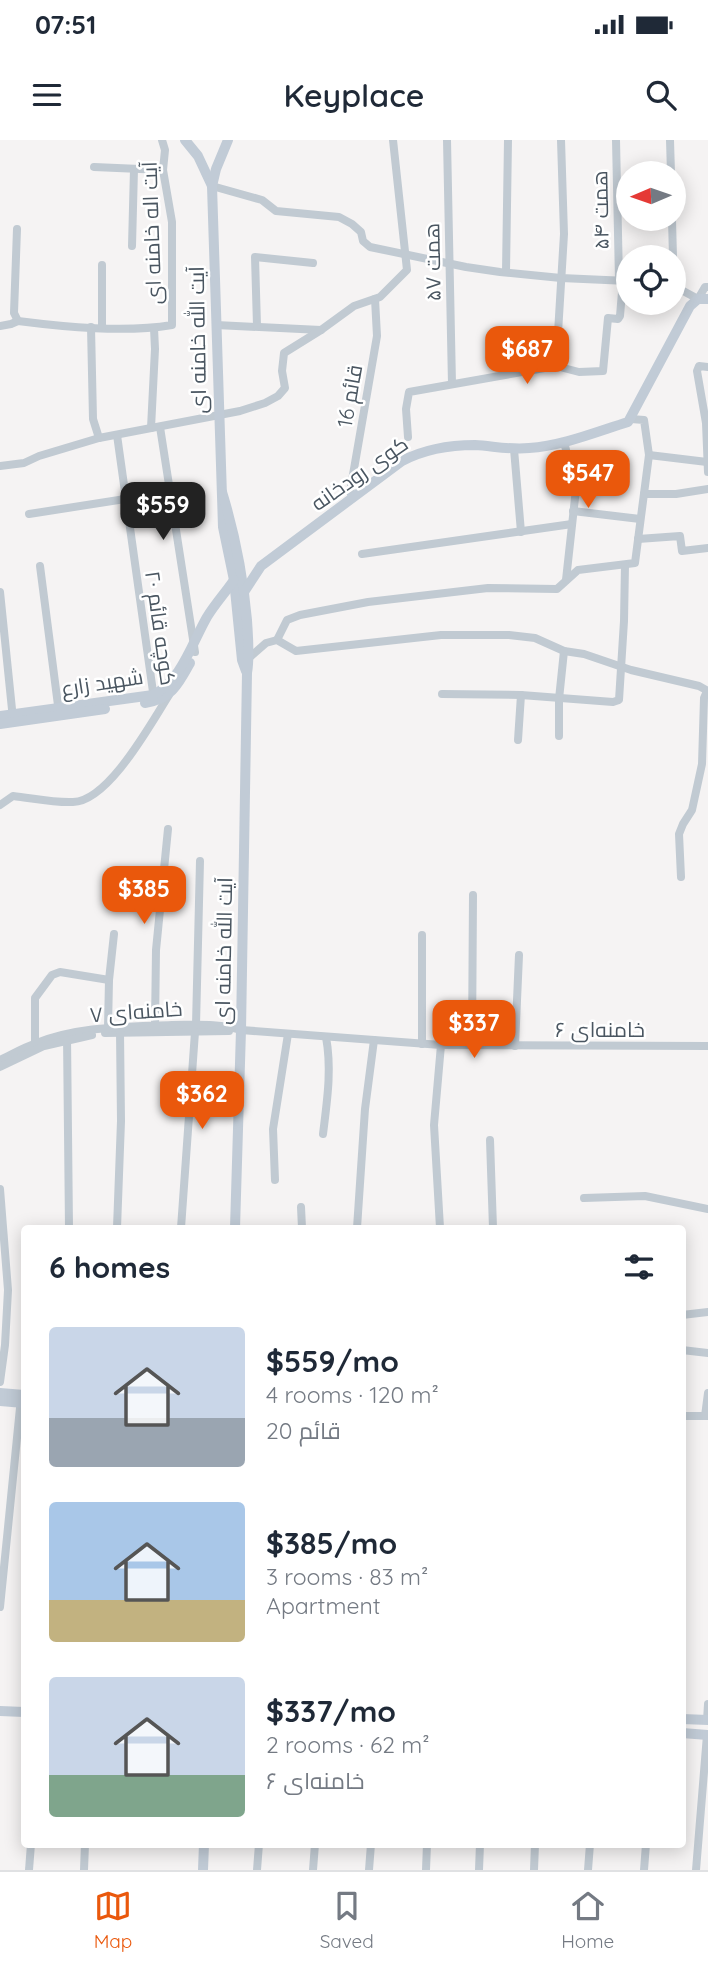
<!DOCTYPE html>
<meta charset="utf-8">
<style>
:root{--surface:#fff;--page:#f6f6f7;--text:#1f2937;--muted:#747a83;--line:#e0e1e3;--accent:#ea580c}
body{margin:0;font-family:Quicksand,Cairo,sans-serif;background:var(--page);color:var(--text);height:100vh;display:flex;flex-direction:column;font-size:26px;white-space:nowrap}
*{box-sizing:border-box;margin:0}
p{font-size:23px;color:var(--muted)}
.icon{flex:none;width:38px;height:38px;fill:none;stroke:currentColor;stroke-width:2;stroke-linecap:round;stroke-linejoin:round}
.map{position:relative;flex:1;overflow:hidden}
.sheet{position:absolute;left:21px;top:1085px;width:665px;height:623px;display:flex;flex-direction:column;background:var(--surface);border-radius:7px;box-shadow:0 4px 18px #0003}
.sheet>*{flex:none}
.needle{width:46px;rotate:268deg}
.fabs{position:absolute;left:616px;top:21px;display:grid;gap:14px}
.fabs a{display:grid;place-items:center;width:70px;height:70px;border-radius:50%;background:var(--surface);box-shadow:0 4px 18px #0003;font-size:35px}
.price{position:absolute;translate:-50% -60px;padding:0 16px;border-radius:14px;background:var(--accent);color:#fff;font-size:23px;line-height:46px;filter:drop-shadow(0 2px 4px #0008)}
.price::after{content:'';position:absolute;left:50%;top:42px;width:21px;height:16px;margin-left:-10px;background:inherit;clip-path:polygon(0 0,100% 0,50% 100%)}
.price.on{background:#222;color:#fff}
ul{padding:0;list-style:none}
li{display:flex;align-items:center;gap:21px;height:175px;padding:0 28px}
li span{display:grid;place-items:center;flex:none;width:196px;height:140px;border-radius:7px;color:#555}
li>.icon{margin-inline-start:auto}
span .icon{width:84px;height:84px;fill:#fffc;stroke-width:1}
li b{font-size:30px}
h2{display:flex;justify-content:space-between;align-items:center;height:84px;padding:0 28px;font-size:30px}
.status{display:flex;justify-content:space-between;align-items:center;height:49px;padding:0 35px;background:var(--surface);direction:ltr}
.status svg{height:19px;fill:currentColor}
header{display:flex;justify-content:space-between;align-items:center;height:91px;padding:0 28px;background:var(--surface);font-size:32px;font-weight:600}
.tab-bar{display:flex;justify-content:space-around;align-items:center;height:98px;border-top:2px solid var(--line);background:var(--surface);font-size:19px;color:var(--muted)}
.tab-bar a{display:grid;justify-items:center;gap:4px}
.tab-bar .on{color:var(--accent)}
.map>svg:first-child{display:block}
</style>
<div class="status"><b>07:51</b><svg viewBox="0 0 49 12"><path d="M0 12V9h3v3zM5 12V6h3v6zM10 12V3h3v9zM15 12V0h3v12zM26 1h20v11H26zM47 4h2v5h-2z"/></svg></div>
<header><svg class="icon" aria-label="menu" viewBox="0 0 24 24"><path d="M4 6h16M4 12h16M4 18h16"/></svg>Keyplace<svg class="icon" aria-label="search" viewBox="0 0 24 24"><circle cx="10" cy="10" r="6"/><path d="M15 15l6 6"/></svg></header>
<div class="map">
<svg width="708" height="1730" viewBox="0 0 708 1730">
<rect width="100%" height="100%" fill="#f5f3f3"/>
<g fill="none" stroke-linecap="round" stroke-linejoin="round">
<!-- street -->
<g stroke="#c1cad2" stroke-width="8">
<polyline points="447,0 452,244"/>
<polyline points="616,0 619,140"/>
<polyline points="670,0 671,33"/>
<polyline points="94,27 163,30"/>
<polyline points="212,46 262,60 276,71 339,77 352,84 361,92 363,101 370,107 466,127 500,132 561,138 628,141"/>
<polyline points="672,79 673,117"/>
<path d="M17 89 14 173 18 181C65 187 125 193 172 185V82L163 30 165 10 162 0"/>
<polyline points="132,106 134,29"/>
<polyline points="506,132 508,0"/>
<polyline points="674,146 698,159 705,147 708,147"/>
<polyline points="216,185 321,190"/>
<polyline points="0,186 11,184 18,181"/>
<polyline points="257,186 255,117 313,123"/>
<polyline points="91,187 93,279 99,298"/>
<polyline points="102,187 102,125"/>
<polyline points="556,226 579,232 603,231 608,178 618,179 620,176 623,140"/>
<polyline points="708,227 699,226 697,231 706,283 708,332"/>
<polyline points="160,287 195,512"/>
<polyline points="151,288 155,209 154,188"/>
<polyline points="117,295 154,559"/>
<polyline points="408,297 406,269 409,252 556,226 564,94 561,0"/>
<polyline points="564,302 576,349 566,440"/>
<polyline points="514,309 521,392"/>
<polyline points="649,315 707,322"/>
<polyline points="0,326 24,323 39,316 99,298 240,271 265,263 278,256 285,248 282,231 284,213 321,190 354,166 380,157 407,130 393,0"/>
<polyline points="644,354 676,354 708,349"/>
<polyline points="353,358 350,352 377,196 375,159"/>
<polyline points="573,371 640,379"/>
<polyline points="29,374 170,352"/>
<polyline points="638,399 680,396 682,411 708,408"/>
<polyline points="362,414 572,384"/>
<polyline points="40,426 59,573"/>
<polyline points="0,452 13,579"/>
<polyline points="277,500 287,480 300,475 368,462 488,448 557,449 578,430 635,423 649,315 644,280 631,279"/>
<polyline points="250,517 266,503 277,500 296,511 441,495 509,495 535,498 564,511 584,514 631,530 699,546 708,551"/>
<polyline points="442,554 521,555 613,562 619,560 624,481 625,425"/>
<polyline points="559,596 559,559 564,511"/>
<polyline points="518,600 521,555"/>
<path d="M0 665 13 656C32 658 54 663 73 662 109 661 151 583 169 555"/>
<polyline points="681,737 679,694 683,684 692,670 702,624 704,558 707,551"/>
<polyline points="422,795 422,904"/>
<polyline points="196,885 200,721"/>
<polyline points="155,886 156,810 168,689"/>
<polyline points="108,888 109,840 114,794"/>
<polyline points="105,893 229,891"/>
<polyline points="67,896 69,1088"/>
<polyline points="472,906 473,755"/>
<polyline points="515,906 519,815"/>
<polyline points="37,908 35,903 35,858 52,835 60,832 109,840"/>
<path d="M0 920C11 915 22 908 34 904 77 886 126 887 172 885 195 885 219 883 241 890L441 905 708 906"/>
<polyline points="0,927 44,906 92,895"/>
<path d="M323 994C327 961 332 930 326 897"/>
<polyline points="490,1000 493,1088"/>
<polyline points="275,1040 273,989 288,894"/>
<polyline points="0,1049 8,1150 5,1205 0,1242"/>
<polyline points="584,1058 645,1056 708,1069"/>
<polyline points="301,1067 302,1088"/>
<polyline points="117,1088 121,981 120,892"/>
<polyline points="181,1088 195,892"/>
<polyline points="357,1088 365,969 374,900"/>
<polyline points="440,1088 434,985 441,905"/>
<polyline points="682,1175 708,1172"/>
<polyline points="682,1210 708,1213"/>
<polyline points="682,1276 708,1276"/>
<polyline points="705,1276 708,1253"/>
<polyline points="0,1467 21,1258"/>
<polyline points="707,1580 708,1564"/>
<polyline points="29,1730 31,1704"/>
<polyline points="84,1730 85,1704"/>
<polyline points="257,1730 259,1704"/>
<polyline points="313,1730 315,1704"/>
<polyline points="369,1730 371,1704"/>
<polyline points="426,1730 427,1704"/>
<polyline points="479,1730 480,1704"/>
<polyline points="534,1730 535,1704"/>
<polyline points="588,1730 590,1704"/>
<polyline points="644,1730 646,1704"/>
<polyline points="696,1730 707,1595"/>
</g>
<!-- secondary -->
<g stroke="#c1cbd6" stroke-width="10">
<polyline points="185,0 198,16 212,46"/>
<polyline points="228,0 216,29 212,46 223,387 234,440 242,520 246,531"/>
<path d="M222 352C235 394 243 436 247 480 248 498 250 515 247 533L241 890 235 1088"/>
<path d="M244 452 261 426 402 321C425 309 448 305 475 305 493 306 510 310 529 308 562 306 596 292 628 282L690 166 698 159H708"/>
<path d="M145 563C171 559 178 545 190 523"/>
<path d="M0 576 153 555C181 541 192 503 207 477 215 464 225 453 234 440"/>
<polyline points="0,584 105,569"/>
<polyline points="0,1253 24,1255"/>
<polyline points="0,1261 24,1263"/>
<polyline points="0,1571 24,1572"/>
<polyline points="682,1579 708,1580"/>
<polyline points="682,1593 708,1595"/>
<polyline points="203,1730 204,1704"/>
</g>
</g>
<g text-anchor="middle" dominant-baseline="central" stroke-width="5" stroke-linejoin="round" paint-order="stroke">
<!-- street labels -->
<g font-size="21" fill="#4a5661" stroke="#fff">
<text transform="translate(600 70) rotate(-91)">همت ۵۴</text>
<text transform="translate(151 93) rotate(-92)">آیت اله خامنه ای</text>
<text transform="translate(432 122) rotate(-91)">همت ۵۷</text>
<text transform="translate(197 200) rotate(-91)">آیت الله خامنه ای</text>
<text transform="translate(349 256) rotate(-80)">قائم 16</text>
<text transform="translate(359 333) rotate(-35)">کوی رودخانه</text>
<text transform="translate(161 488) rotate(82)">کوچه قائم ۲۰</text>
<text transform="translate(102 542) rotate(-9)">شهید زارع</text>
<text transform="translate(223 811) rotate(-89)">آیت الله خامنه ای</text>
<text transform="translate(136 871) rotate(-4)">خامنه‌ای ۷</text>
<text x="600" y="889">خامنه‌ای ۶</text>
</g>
</g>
</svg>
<div class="fabs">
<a><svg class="needle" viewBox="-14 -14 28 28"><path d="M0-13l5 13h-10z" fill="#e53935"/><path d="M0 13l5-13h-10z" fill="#747a83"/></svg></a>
<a><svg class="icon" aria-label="locate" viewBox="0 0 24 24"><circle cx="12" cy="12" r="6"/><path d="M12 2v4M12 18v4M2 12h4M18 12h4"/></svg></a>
</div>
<b class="price" style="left:527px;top:246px">$687</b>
<b class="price" style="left:588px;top:370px">$547</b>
<b class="price on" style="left:163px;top:402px">$559</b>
<b class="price" style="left:144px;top:786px">$385</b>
<b class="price" style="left:474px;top:920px">$337</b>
<b class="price" style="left:202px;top:991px">$362</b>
<section class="sheet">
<h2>6 homes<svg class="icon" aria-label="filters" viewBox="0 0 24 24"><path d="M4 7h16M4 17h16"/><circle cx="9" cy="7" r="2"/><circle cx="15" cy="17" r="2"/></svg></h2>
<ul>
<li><span style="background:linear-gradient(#c9d6e8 65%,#9aa5b1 0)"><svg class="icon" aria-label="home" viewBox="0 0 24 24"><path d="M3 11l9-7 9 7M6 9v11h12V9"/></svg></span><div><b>$559/mo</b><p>4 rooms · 120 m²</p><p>قائم 20</p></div></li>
<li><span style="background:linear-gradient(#a9c7e8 70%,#c2b280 0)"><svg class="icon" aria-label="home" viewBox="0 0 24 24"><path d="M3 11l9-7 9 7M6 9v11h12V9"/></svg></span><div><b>$385/mo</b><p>3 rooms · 83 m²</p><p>Apartment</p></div></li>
<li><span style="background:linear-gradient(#c9d6e8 70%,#7fa58c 0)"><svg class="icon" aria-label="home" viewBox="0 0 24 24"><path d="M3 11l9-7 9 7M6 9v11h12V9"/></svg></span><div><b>$337/mo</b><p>2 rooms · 62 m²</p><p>خامنه‌ای ۶</p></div></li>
</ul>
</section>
</div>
<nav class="tab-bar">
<a class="on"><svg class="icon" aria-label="map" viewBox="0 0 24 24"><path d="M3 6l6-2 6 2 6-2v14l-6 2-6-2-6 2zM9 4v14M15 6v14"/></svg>Map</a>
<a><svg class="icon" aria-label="saved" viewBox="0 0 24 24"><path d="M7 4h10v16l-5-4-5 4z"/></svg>Saved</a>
<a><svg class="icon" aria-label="home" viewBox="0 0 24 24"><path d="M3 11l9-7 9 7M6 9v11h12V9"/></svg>Home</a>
</nav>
